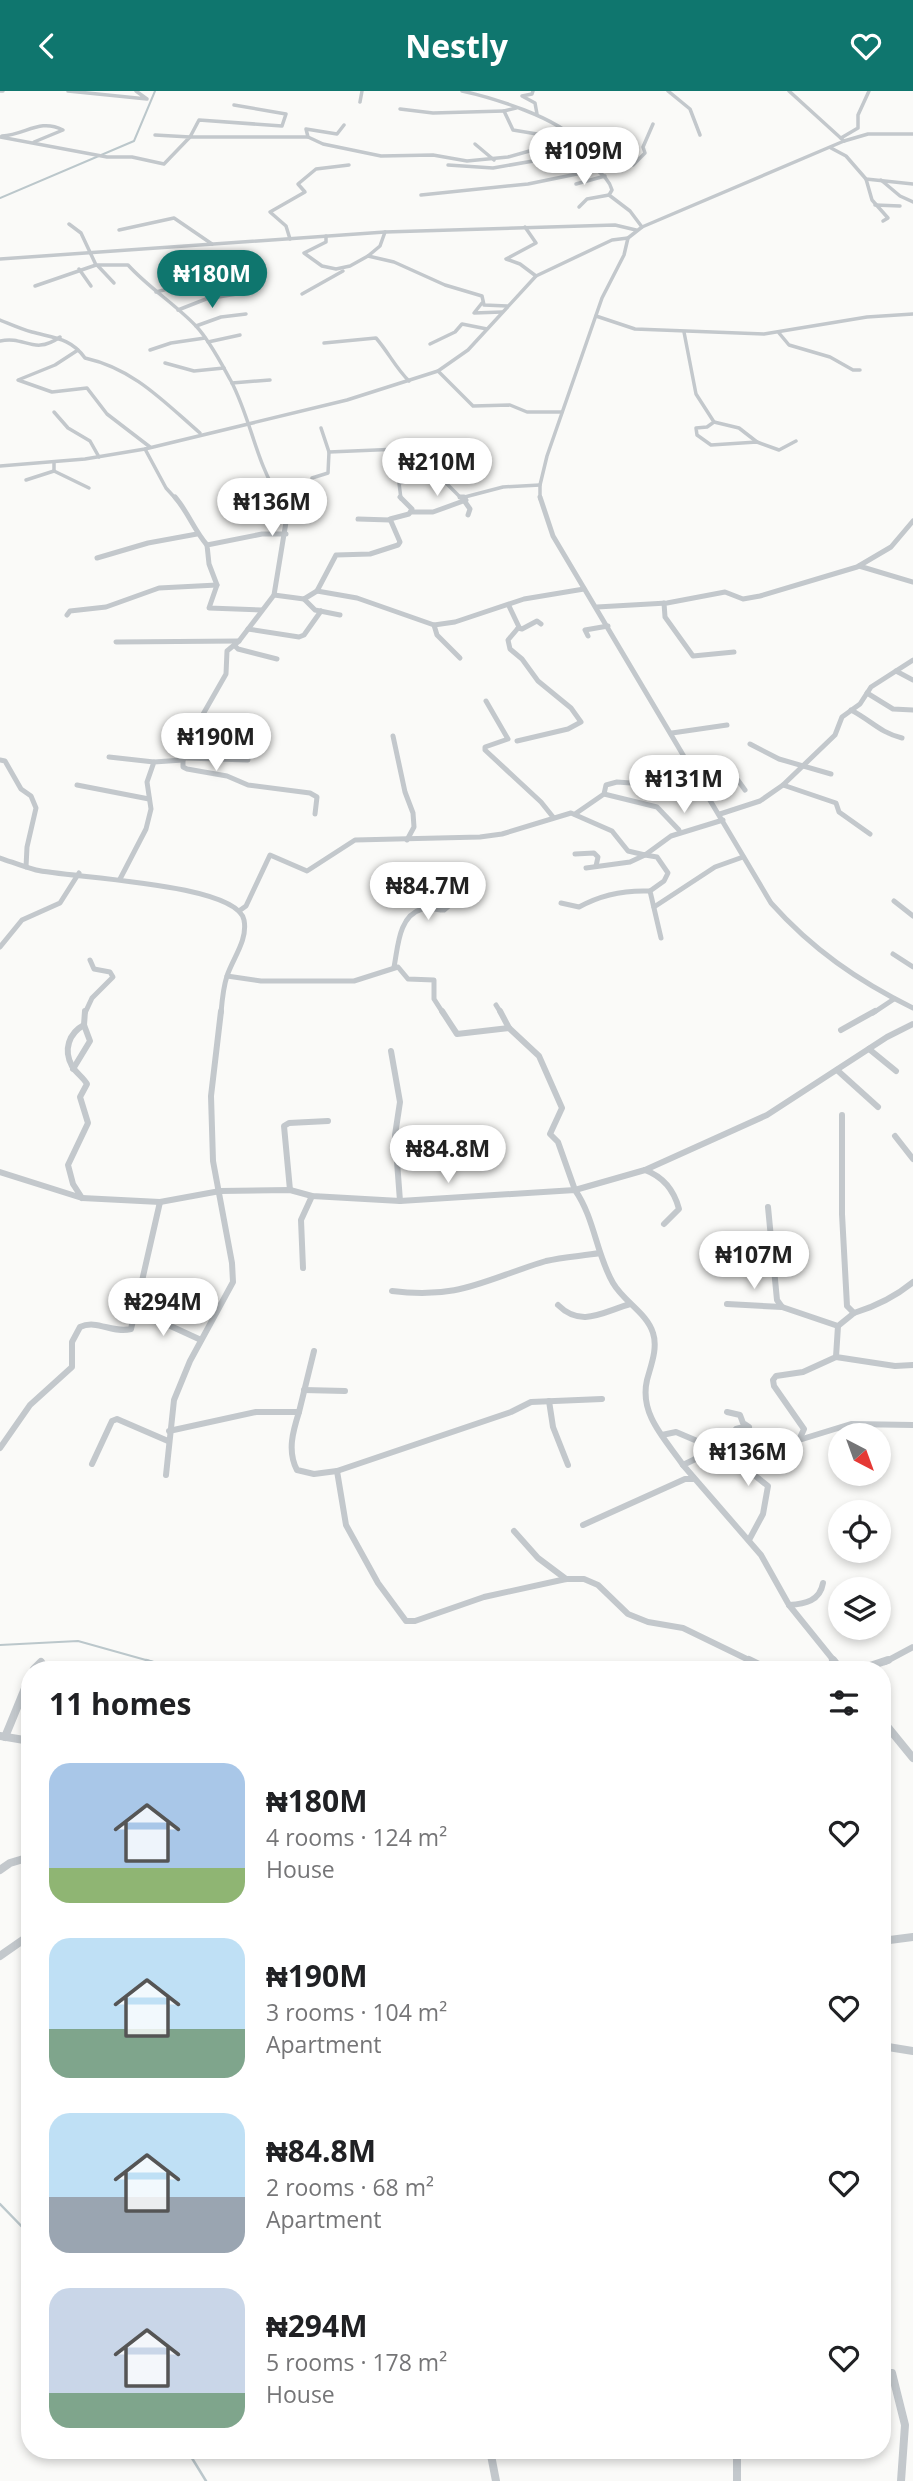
<!DOCTYPE html>
<meta charset="utf-8">
<style>
body{margin:0;font-family:"Open Sans",sans-serif;background:#f6f6f6;color:#202124;height:100vh;display:flex;flex-direction:column;font-size:26px;white-space:nowrap}
*{box-sizing:border-box;margin:0}
p{font-size:23px;color:#757577}
.icon{flex:none;width:38px;height:38px;fill:none;stroke:currentColor;stroke-width:2;stroke-linecap:round;stroke-linejoin:round}
.map{position:relative;flex:1;overflow:hidden}
.sheet{position:absolute;left:21px;top:1570px;width:870px;height:798px;display:flex;flex-direction:column;background:#fff;border-radius:28px;box-shadow:0 4px 10px #0003}
.sheet>*{flex:none}
.needle{width:46px;rotate:139deg}
.controls{position:absolute;left:828px;top:1332px;display:grid;gap:14px}
.controls a{display:grid;place-items:center;width:63px;height:63px;border-radius:50%;background:#fff;box-shadow:0 4px 10px #0003;font-size:35px}
.price{position:absolute;translate:-50% -60px;padding:0 16px;border-radius:24px;background:#fff;color:#222;font-size:23px;line-height:46px;filter:drop-shadow(0 2px 4px #0008)}
.price::after{content:'';position:absolute;left:50%;top:42px;width:21px;height:16px;margin-left:-10px;background:inherit;clip-path:polygon(0 0,100% 0,50% 100%)}
.price.current{background:#0f766e;color:#fff}
ul{padding:0;list-style:none}
li{display:flex;align-items:center;gap:21px;height:175px;padding:0 28px}
li span{display:grid;place-items:center;flex:none;width:196px;height:140px;border-radius:21px;color:#555}
li>.icon{margin-inline-start:auto}
span .icon{width:84px;height:84px;fill:#fffc;stroke-width:1}
li b{font-size:30px}
h2{display:flex;justify-content:space-between;align-items:center;height:84px;padding:0 28px;font-size:30px}
header{display:flex;justify-content:space-between;align-items:center;height:91px;padding:0 28px;background:#0f766e;color:#fff;font-size:32px;font-weight:700}
.map>svg:first-child{display:block}
.lines{fill:none;stroke-linecap:round;stroke-linejoin:round}
.stream-far1{stroke:#bbc7cb;stroke-width:2}
.stream{stroke:#bbc7cb;stroke-width:2.5}
.street-far3{stroke:#c3c8cc;stroke-width:3.5}
.street-far2{stroke:#c3c8cc;stroke-width:5}
.street-far1{stroke:#c3c8cc;stroke-width:6}
.street{stroke:#c3c8cc;stroke-width:8}
</style>
<header><svg class="icon" aria-label="back" viewBox="0 0 24 24"><path d="M15 5l-7 7 7 7"/></svg>Nestly<svg class="icon" aria-label="heart" viewBox="0 0 24 24"><path d="M12 20l-8-8c-3-5 5-10 8-4 3-6 11-1 8 4z"/></svg></header>
<div class="map">
<svg width="913" height="2390" viewBox="0 0 913 2390">
<rect width="100%" height="100%" fill="#fafaf8"/>
<g class="lines">
<g class="stream-far1">
<path d="M0,107L134,50L155,0"/>
<path d="M0,1554L78,1550L153,1571"/>
</g>
<g class="stream">
<path d="M146,1569L177,1578"/>
<path d="M0,2113L30,2144"/>
<path d="M187,2359L206,2390"/>
</g>
<g class="street-far3">
<path d="M0,0H3"/>
<path d="M68,0L147,8L136,0"/>
<path d="M462,0C490,6 560,27 577,51C580,55 581,61 584,66C593,78 608,84 612,99L609,104L630,120L642,136"/>
<path d="M533,0L532,3L522,5L535,12L537,23"/>
<path d="M668,0L690,18L700,44"/>
<path d="M789,0L844,50"/>
<path d="M360,11L362,0"/>
<path d="M234,14L286,23L282,35L199,29L190,46H308"/>
<path d="M516,17L504,20L513,39L537,43L563,42"/>
<path d="M400,18L433,22L504,20"/>
<path d="M344,34L337,43L306,38L308,46L323,53L381,65L433,64L467,70L508,66L533,59L579,55"/>
<path d="M2,45C26,44 39,27 63,39L34,51"/>
<path d="M0,46L107,66H132L164,73L190,46L155,44"/>
<path d="M572,47L607,40"/>
<path d="M841,47L858,37V24L869,0"/>
<path d="M475,53L494,69"/>
<path d="M831,57L846,65L866,88L913,93"/>
<path d="M448,74L493,77L562,65L584,66"/>
<path d="M866,88L872,109L888,127L883,130"/>
<path d="M881,89L900,105L913,111"/>
<path d="M576,93L605,85"/>
<path d="M421,104L528,93L606,77L633,74L645,62L643,56L653,33"/>
<path d="M875,114L900,115"/>
<path d="M579,116L587,108L609,104"/>
<path d="M69,133L81,142L96,174H128C149,197 175,213 196,235C210,250 221,272 231,290C251,328 256,372 280,408"/>
<path d="M525,136L536,152L506,168L520,173L536,185"/>
<path d="M119,139L174,127L212,153"/>
<path d="M326,145V151L304,162L322,175L336,178L350,175L368,165L394,171L445,194L482,205L484,214L507,215"/>
<path d="M290,148L286,135L270,121L305,101L298,93L316,78L349,74"/>
<path d="M368,165L380,155L385,141"/>
<path d="M0,168L385,141L615,134L636,139"/>
<path d="M98,175L114,192"/>
<path d="M79,178L91,195"/>
<path d="M35,195L96,174"/>
<path d="M156,201L234,181"/>
<path d="M302,203L343,180"/>
<path d="M482,212L474,222L502,221"/>
<path d="M178,219L206,208L243,202"/>
<path d="M596,225L635,238L764,243L867,226L913,223"/>
<path d="M0,229C10,233 21,238 32,241C54,247 71,247 85,267C134,278 163,310 200,342"/>
<path d="M196,235L221,226L246,223"/>
<path d="M684,241L696,303L714,331L707,336L696,337L697,344L711,354L757,351L779,359L796,350"/>
<path d="M779,242L789,254L830,266L853,279H860"/>
<path d="M0,250C25,244 33,265 60,246"/>
<path d="M208,251L240,244"/>
<path d="M324,252L376,247C389,262 395,276 409,290"/>
<path d="M430,253L455,241L462,233L487,238"/>
<path d="M78,259L55,274L18,289L52,301L87,297L107,323L150,356"/>
<path d="M150,259L171,252L205,247"/>
<path d="M165,272L194,280L224,277"/>
<path d="M438,280L473,315L510,314L527,321H562"/>
<path d="M232,292L270,289"/>
<path d="M54,321L68,337L90,350L99,366"/>
<path d="M714,331L739,337L757,351"/>
<path d="M321,337L329,361L423,357L437,381L429,386L399,392L401,408"/>
<path d="M145,358L166,397L176,408"/>
<path d="M54,371V380L89,397"/>
<path d="M0,375L85,368L145,358L347,309L438,280L468,259L536,185L612,149L628,147"/>
<path d="M436,382L461,407L503,396L540,394"/>
<path d="M312,387L328,382L329,361"/>
<path d="M26,389L54,380"/>
<path d="M540,408V394L547,365L602,207L624,164L628,147L642,136L844,50L868,43H913"/>
</g>
<g class="street-far2">
<path d="M175,406C188,421 194,439 207,454"/>
<path d="M460,406H464"/>
<path d="M540,406L553,445L771,812C812,858 858,890 913,917"/>
<path d="M463,408L470,418L468,424"/>
<path d="M411,421H433L466,409"/>
<path d="M358,428L390,429"/>
<path d="M97,467L148,452L197,443"/>
<path d="M859,475L913,491"/>
<path d="M317,500L336,464L370,463L398,454L400,451L390,428L409,423L412,418L400,406"/>
<path d="M274,504L304,508L317,500L357,507L434,534L455,531L524,508L584,498"/>
<path d="M304,508L315,519L340,524"/>
<path d="M664,512L665,526L693,565L734,561"/>
<path d="M509,515L519,536L508,549L510,558L522,568L538,590L571,617L581,631L568,638L517,650"/>
<path d="M597,516L667,512L725,501L743,508L760,505L857,476L891,456L913,430"/>
<path d="M262,519L209,517L217,494L209,473L207,454L262,443H286"/>
<path d="M67,524L70,520L106,516L159,497L217,494"/>
<path d="M434,534L437,544L460,567"/>
<path d="M518,537L522,538L537,530L541,533"/>
<path d="M248,538L299,546L304,544L321,520"/>
<path d="M588,545L585,539L608,535"/>
<path d="M116,551L239,550"/>
<path d="M234,554L238,558L277,568"/>
<path d="M896,580L913,589"/>
<path d="M867,602L893,618L913,619"/>
<path d="M486,610L508,648L485,656V659L541,711L553,726"/>
<path d="M851,619C872,630 879,641 902,647"/>
<path d="M672,642L727,634"/>
<path d="M393,645L405,701L413,722L414,736L407,749"/>
<path d="M750,653L779,668L831,683"/>
<path d="M109,666L154,671"/>
<path d="M185,667L248,669"/>
<path d="M0,669L5,670L21,698L31,705L36,717L27,756L26,776"/>
<path d="M183,669V676L187,678L227,685L248,694L310,702L317,706L315,723"/>
<path d="M690,673L724,670L745,699"/>
<path d="M77,694L149,708"/>
<path d="M783,694L836,712L839,721L870,743"/>
<path d="M604,703L657,716L679,739"/>
<path d="M575,723L604,703L606,694L617,691L631,692L648,679"/>
<path d="M720,723L760,710L783,694L835,644L842,626L860,613L871,596L913,569"/>
<path d="M575,763L594,762L598,766L596,775"/>
<path d="M0,767C12,771 24,776 36,779C71,787 237,792 244,829C248,849 233,867 227,885C223,897 222,910 221,922"/>
<path d="M586,777L630,771L645,764L657,766L668,782L664,790L650,800L661,847"/>
<path d="M120,788L146,738L151,718L147,691L154,671L183,669L198,632L226,583L227,560L239,550L274,504L287,425L279,406"/>
<path d="M894,810L913,825"/>
<path d="M561,812L579,816C602,803 624,799 650,800"/>
<path d="M654,816L715,776L743,766"/>
<path d="M239,820L246,815L270,764L307,780L355,749L480,746L502,743L571,722L612,740L628,760L645,764L671,745L723,729"/>
<path d="M0,856L22,829L60,812L79,782"/>
<path d="M893,863L913,876"/>
<path d="M394,876C398,857 398,825 422,818C429,816 437,819 444,819L451,813L457,799"/>
<path d="M227,885L261,890H354L398,876L408,888L434,889V908L443,922"/>
<path d="M496,914L501,922"/>
<path d="M85,922L92,907L113,886L110,881L94,878L90,869"/>
<path d="M873,922L894,908"/>
</g>
<g class="street-far1">
<path d="M442,920L457,943L509,937L539,965L562,1017L550,1043L558,1051L575,1099L645,1079L767,1024L887,946L913,933"/>
<path d="M500,920L509,937"/>
<path d="M841,939L875,920"/>
<path d="M869,958L896,980"/>
<path d="M391,960L400,1011L395,1044L400,1110"/>
<path d="M73,978L90,950L84,934L85,920"/>
<path d="M837,979L878,1016"/>
<path d="M842,1024V1123L847,1215L854,1222C876,1215 895,1206 913,1191"/>
<path d="M895,1045L913,1068"/>
<path d="M645,1079C664,1086 674,1099 679,1118L664,1133"/>
<path d="M0,1081L82,1107L160,1111L220,1100L290,1099L312,1105L400,1110L575,1099C595,1128 596,1163 613,1192C624,1211 647,1222 653,1242C658,1257 651,1274 647,1289C639,1323 665,1348 683,1374"/>
<path d="M290,1099L284,1035L289,1032L328,1030"/>
<path d="M82,1107L73,1093L68,1074L88,1032L80,1006L87,993C83,986 76,982 72,975C63,959 69,942 84,934"/>
<path d="M768,1116L777,1209L782,1216L838,1235L854,1222"/>
<path d="M303,1177L301,1129L312,1105"/>
<path d="M392,1200C459,1209 486,1188 546,1170C563,1166 582,1165 600,1162"/>
<path d="M727,1213L782,1216"/>
<path d="M558,1214C581,1237 603,1221 630,1213"/>
<path d="M132,1225L164,1232L201,1249"/>
<path d="M836,1266L838,1235"/>
<path d="M304,1299L345,1300"/>
<path d="M549,1310L553,1336L568,1374"/>
<path d="M299,1321L314,1260"/>
<path d="M727,1321L740,1324L743,1332L749,1336"/>
<path d="M169,1340L256,1321H299C293,1340 287,1360 297,1379L314,1383L337,1380L511,1321L531,1311L602,1308"/>
<path d="M662,1344L676,1341L716,1358"/>
<path d="M729,1346L741,1349L734,1368L768,1395L763,1423L749,1449"/>
<path d="M799,1349L804,1338L774,1295L773,1289L776,1285L803,1281L836,1266L895,1275L913,1274"/>
<path d="M0,1357L30,1314L72,1276V1251L80,1236C97,1228 113,1243 131,1238L160,1111"/>
<path d="M92,1373L112,1330L117,1328L168,1350"/>
<path d="M337,1380L346,1434L378,1492L406,1530H415L484,1506L566,1488H584L598,1494L628,1523L648,1531L683,1537L753,1571"/>
<path d="M166,1384L174,1309L190,1270L233,1191L232,1172L213,1070L211,1005L221,920"/>
<path d="M583,1434L685,1388H693"/>
<path d="M514,1440L538,1467L566,1488"/>
<path d="M789,1514C805,1513 820,1510 823,1492"/>
<path d="M835,1571L789,1514L761,1464L683,1374L716,1358L736,1338L744,1336L755,1342L770,1366L799,1349L851,1333L913,1334"/>
<path d="M885,1571L913,1556"/>
</g>
<g class="street">
<path d="M749,1569L767,1578"/>
<path d="M833,1569L840,1578"/>
<path d="M34,1578L41,1571"/>
<path d="M861,1578L888,1569"/>
<path d="M882,1629L913,1667"/>
<path d="M0,1645L30,1650"/>
<path d="M5,1646L30,1585"/>
<path d="M0,1779L10,1772L30,1766"/>
<path d="M882,1850L913,1846"/>
<path d="M0,1865L30,1844"/>
<path d="M882,1955L913,1960"/>
<path d="M892,2282L905,2334L901,2390"/>
<path d="M490,2359L496,2390"/>
<path d="M737,2359V2390"/>
</g>
</g>
</svg>
<div class="controls">
<a><svg class="needle" viewBox="-14 -14 28 28"><path d="M0-13l5 13h-10z" fill="#e53935"/><path d="M0 13l5-13h-10z" fill="#757577"/></svg></a>
<a><svg class="icon" aria-label="locate" viewBox="0 0 24 24"><circle cx="12" cy="12" r="6"/><path d="M12 2v4M12 18v4M2 12h4M18 12h4"/></svg></a>
<a><svg class="icon" aria-label="layers" viewBox="0 0 24 24"><path d="M12 4l9 5-9 5-9-5zM3 14l9 5 9-5"/></svg></a>
</div>
<b class="price" style="left:584px;top:96px">₦109M</b>
<b class="price current" style="left:212px;top:219px">₦180M</b>
<b class="price" style="left:437px;top:407px">₦210M</b>
<b class="price" style="left:272px;top:447px">₦136M</b>
<b class="price" style="left:216px;top:682px">₦190M</b>
<b class="price" style="left:684px;top:724px">₦131M</b>
<b class="price" style="left:428px;top:831px">₦84.7M</b>
<b class="price" style="left:448px;top:1094px">₦84.8M</b>
<b class="price" style="left:754px;top:1200px">₦107M</b>
<b class="price" style="left:163px;top:1247px">₦294M</b>
<b class="price" style="left:748px;top:1397px">₦136M</b>
<section class="sheet">
<h2>11 homes<svg class="icon" aria-label="filters" viewBox="0 0 24 24"><path d="M4 7h16M4 17h16"/><circle cx="9" cy="7" r="2"/><circle cx="15" cy="17" r="2"/></svg></h2>
<ul>
<li><span style="background:linear-gradient(#a9c7e8 75%,#8fb573 0)"><svg class="icon" aria-label="home" viewBox="0 0 24 24"><path d="M3 11l9-7 9 7M6 9v11h12V9"/></svg></span><div><b>₦180M</b><p>4 rooms · 124 m²</p><p>House</p></div><svg class="icon" aria-label="heart" viewBox="0 0 24 24"><path d="M12 20l-8-8c-3-5 5-10 8-4 3-6 11-1 8 4z"/></svg></li>
<li><span style="background:linear-gradient(#bfe0f5 65%,#7fa58c 0)"><svg class="icon" aria-label="home" viewBox="0 0 24 24"><path d="M3 11l9-7 9 7M6 9v11h12V9"/></svg></span><div><b>₦190M</b><p>3 rooms · 104 m²</p><p>Apartment</p></div><svg class="icon" aria-label="heart" viewBox="0 0 24 24"><path d="M12 20l-8-8c-3-5 5-10 8-4 3-6 11-1 8 4z"/></svg></li>
<li><span style="background:linear-gradient(#bfe0f5 60%,#9aa5b1 0)"><svg class="icon" aria-label="home" viewBox="0 0 24 24"><path d="M3 11l9-7 9 7M6 9v11h12V9"/></svg></span><div><b>₦84.8M</b><p>2 rooms · 68 m²</p><p>Apartment</p></div><svg class="icon" aria-label="heart" viewBox="0 0 24 24"><path d="M12 20l-8-8c-3-5 5-10 8-4 3-6 11-1 8 4z"/></svg></li>
<li><span style="background:linear-gradient(#c9d6e8 75%,#7fa58c 0)"><svg class="icon" aria-label="home" viewBox="0 0 24 24"><path d="M3 11l9-7 9 7M6 9v11h12V9"/></svg></span><div><b>₦294M</b><p>5 rooms · 178 m²</p><p>House</p></div><svg class="icon" aria-label="heart" viewBox="0 0 24 24"><path d="M12 20l-8-8c-3-5 5-10 8-4 3-6 11-1 8 4z"/></svg></li>
</ul>
</section>
</div>
